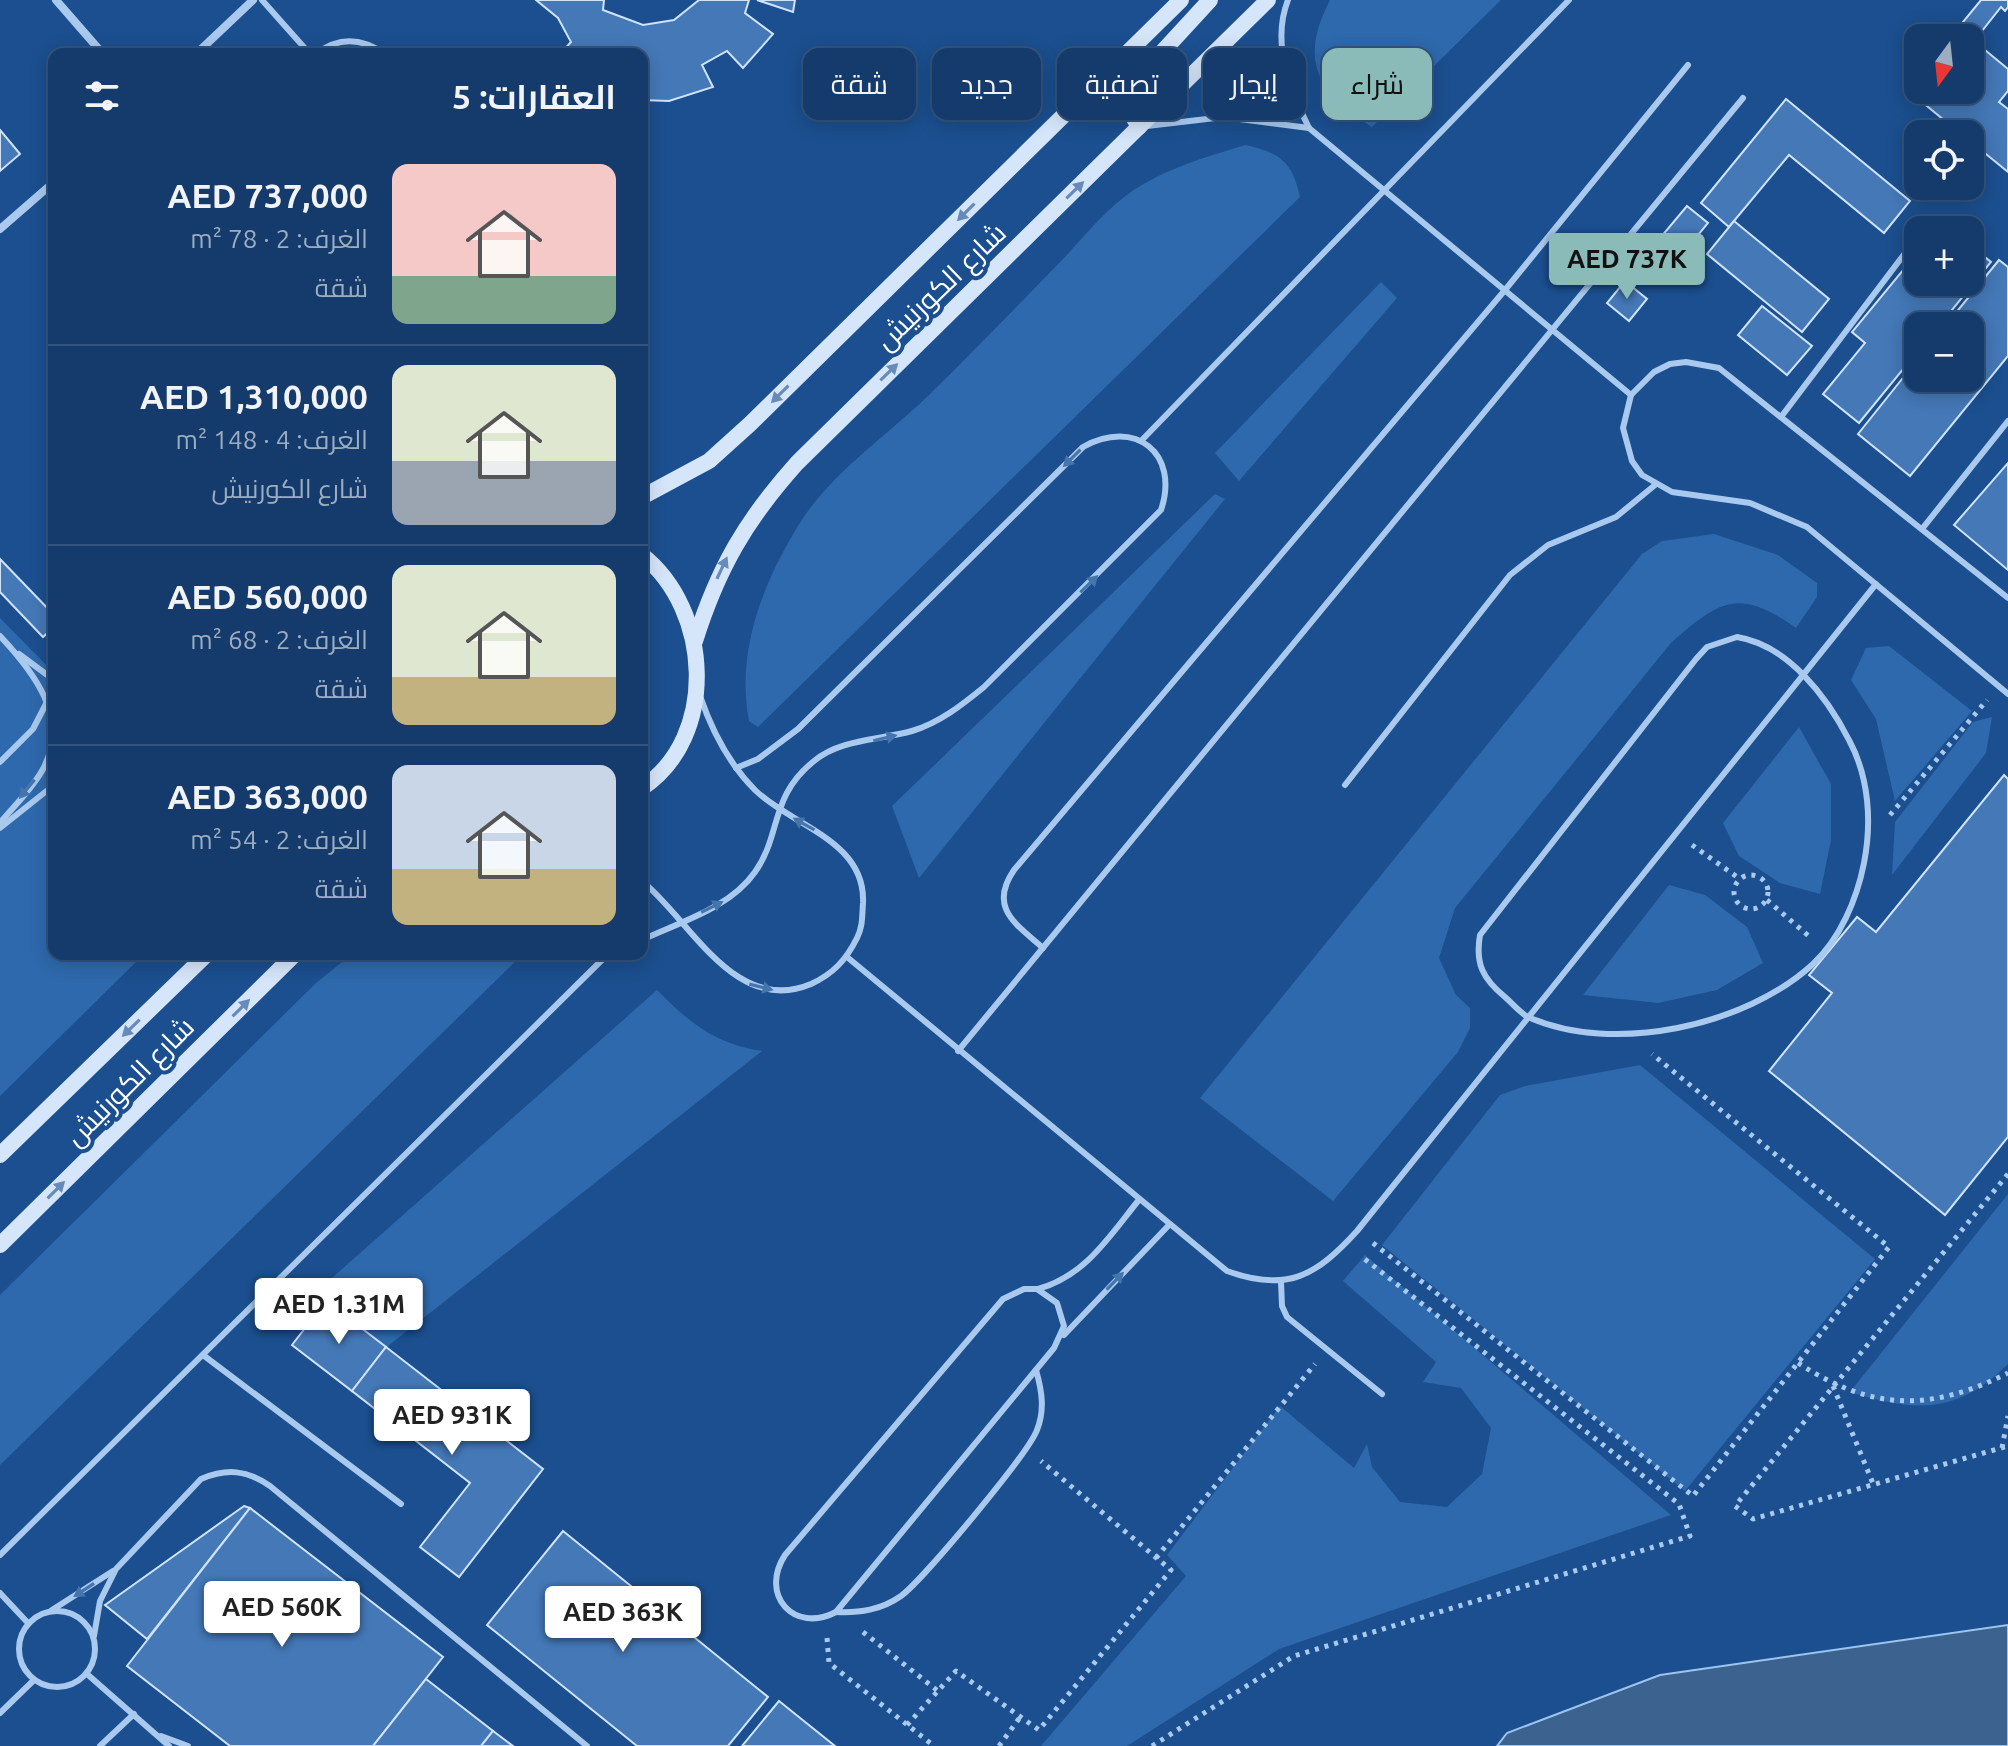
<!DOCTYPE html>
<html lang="ar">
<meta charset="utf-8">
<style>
body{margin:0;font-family:Ubuntu,Cairo,sans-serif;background:#214673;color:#f1f3f6;direction:rtl;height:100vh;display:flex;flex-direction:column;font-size:30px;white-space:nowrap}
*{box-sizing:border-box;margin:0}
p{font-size:26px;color:#9dadc1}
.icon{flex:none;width:44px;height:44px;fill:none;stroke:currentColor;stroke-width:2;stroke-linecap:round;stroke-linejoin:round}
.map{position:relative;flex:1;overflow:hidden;direction:ltr}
.sheet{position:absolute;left:48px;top:48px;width:600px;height:912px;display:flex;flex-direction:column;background:#143b6b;border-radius:16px;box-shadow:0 4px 20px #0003,0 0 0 2px #33557e;direction:rtl}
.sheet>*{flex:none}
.guide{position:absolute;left:672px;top:48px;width:760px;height:72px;direction:rtl;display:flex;gap:16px}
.needle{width:52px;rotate:195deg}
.controls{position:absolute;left:1904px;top:24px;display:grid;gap:16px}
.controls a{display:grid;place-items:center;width:80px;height:80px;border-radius:16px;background:#143b6b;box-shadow:0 4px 20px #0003,0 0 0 2px #33557e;font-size:40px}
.price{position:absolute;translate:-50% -68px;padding:0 18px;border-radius:8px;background:#fff;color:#222;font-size:26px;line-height:52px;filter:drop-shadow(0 2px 4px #0008)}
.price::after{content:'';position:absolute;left:50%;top:48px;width:24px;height:18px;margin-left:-12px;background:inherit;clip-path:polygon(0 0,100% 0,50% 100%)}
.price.selected{background:#8bbbb9;color:#111}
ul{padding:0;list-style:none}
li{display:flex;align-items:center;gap:24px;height:200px;padding:0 32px}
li+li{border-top:2px solid #33557e}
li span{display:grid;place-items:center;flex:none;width:224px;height:160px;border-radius:16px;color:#555}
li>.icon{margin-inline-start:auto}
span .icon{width:96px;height:96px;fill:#fffc;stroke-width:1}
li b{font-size:34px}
h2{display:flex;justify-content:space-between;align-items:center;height:96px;padding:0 32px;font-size:34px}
.pill{padding:0 28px;border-radius:16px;background:#143b6b;box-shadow:0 4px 20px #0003,0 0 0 2px #33557e;font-size:28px;line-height:72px}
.pill.selected{background:#8bbbb9;color:#111}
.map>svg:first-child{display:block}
.green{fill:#2e69ad}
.water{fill:#3c6290;stroke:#9cc4f0;stroke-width:2}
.building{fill:#4478b7;stroke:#cfe3fa;stroke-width:2}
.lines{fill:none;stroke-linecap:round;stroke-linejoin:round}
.path{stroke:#a9c9ee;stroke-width:5;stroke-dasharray:4 6;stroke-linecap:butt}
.lane{stroke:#a9c9ee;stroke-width:6}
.street{stroke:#a9c9ee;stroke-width:8}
.secondary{stroke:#d6e6fa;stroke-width:16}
.oneway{fill:#668bba}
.oneway2{fill:#4674ac}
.labels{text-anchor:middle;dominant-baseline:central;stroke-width:8;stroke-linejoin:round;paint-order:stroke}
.street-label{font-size:28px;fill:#fff;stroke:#1b4f8f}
</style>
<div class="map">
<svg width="2008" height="1746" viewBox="0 0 2008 1746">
<rect width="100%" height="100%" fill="#1b4f8f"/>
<g class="green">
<path d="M1330,0H1501L1372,127C1318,92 1298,62 1330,0Z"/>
<path d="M1245,145C1279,152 1293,162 1300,197L758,727L749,721C736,654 761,588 795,531C827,475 885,438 931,393C976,349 1019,304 1063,259C1082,239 1101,215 1123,198C1157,171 1203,158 1245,145Z"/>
<path d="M1381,282L1397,298L1239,481L1215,453Z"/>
<path d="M1215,494L1225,499L919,878L892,806Z"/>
<path d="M1714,534L1778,555L1817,583V597L1796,628C1739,588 1721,599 1671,643L1455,908L1439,958L1456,995L1470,1008V1028L1458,1052L1333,1201L1200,1098L1642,554L1662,541Z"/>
<path d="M0,618L54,673V954H144L0,1096Z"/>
<path d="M1889,646L1972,711L1895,801L1876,719L1851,680L1866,648Z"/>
<path d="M1992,717L1986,753L1892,875L1895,822L1973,722Z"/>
<path d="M1799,727L1831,784V840L1820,894L1780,883L1739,856L1723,823Z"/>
<path d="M1669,885L1705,895L1747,927L1763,963L1717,990L1658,1003L1583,995Z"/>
<path d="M352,954H523L0,1465V1295L316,983Z"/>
<path d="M657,990C688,1022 717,1045 762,1051L383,1350L324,1285Z"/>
<path d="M1640,1065L1875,1259L1685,1491L1382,1245L1500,1095L1525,1086Z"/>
<path d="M2008,1194V1364C1957,1415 1914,1412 1850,1392Z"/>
<path d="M1365,1255L1671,1515L1279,1649L1127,1746H1041L1186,1576L1167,1555L1280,1406L1354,1468L1367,1444L1372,1467L1400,1502L1447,1507L1482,1474L1491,1428L1461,1388L1423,1382L1436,1362L1343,1281Z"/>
</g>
<path class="water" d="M2008,1625V1746H1497L1507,1733L1660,1675Z"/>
<g class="building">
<path d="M536,0H604L603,10L643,25L674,20L699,0H749L745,13L773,34L743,68L727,51L702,65L713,87L669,101L642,100V54H560L571,42L558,18Z"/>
<path d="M757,0H795L793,12Z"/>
<path d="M1981,0H2008V7L2005,11L2001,7L1974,41L1958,28Z"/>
<path d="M1956,26L2008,69V91L1999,102L2008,109V172L1970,141V134H1961L1905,88L1918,72V90H1970V38H1946Z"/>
<path d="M1786,99L1910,201L1884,233L1789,155L1729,227L1701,203Z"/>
<path d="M0,130L20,154L0,171Z"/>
<path d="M1687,206L1708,223L1666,274L1645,256Z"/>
<path d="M1734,221L1829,299L1802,332L1707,254Z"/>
<path d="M1970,245L1991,262L1939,326H1918V351L1859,423L1823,394L1865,343L1852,332L1918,252V282H1970Z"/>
<path d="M1999,260L2008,267V356L1910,476L1858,434L1918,359V378H1970V326H1945Z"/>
<path d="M1625,281L1647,299L1629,321L1607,303Z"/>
<path d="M1762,306L1812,346L1787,375L1738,335Z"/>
<path d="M2008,463V570L1954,525Z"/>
<path d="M0,559L54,615V627L43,637L0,592Z"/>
<path d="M2004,775L2008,779V1137L1945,1215L1769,1071L1832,993L1809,975L1857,917L1876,932Z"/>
<path d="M326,1301L386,1347L352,1391L292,1345Z"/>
<path d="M386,1347L543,1469L459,1577L420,1547L470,1483L352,1391Z"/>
<path d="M244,1506L250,1508L147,1639L105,1605Z"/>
<path d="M250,1508L443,1657L373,1746H230L127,1666Z"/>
<path d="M563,1531L768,1697L728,1746H637L487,1625Z"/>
<path d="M426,1679L493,1731L481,1746H373Z"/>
<path d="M779,1701L835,1746H742Z"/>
<path d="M493,1731L513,1746H481Z"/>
</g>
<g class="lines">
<g class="path">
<path d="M1890,815L1987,700"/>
<path d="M1692,845L1740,879"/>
<circle cx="1751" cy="892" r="17"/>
<path d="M1767,900L1811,938"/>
<path d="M2008,1174L1735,1506L1753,1519L2008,1446"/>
<path d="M1373,1243L1693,1496L1889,1247L1652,1054"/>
<path d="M1798,1363C1872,1411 1930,1412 2008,1373"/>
<path d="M1833,1386L1874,1486"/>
<path d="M2002,1448L2008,1416"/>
<path d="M1156,1558L1315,1364"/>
<path d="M863,1632L938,1691"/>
<path d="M827,1638L829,1663L934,1746"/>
<path d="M907,1725L956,1671L1039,1730L1171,1570L1041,1461"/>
<path d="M999,1746L1021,1716"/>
<path d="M1152,1746L1294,1656L1690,1536L1679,1504L1362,1257"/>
</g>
<g class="lane">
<path d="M262,0L310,54"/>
<path d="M1288,0C1271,43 1290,89 1309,128L1631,395"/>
<path d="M316,54C339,36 362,38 385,54"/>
<path d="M1147,126L1224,117L1309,128"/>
<path d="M1781,417L1918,236"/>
<path d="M1141,441L1569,0"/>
<path d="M1922,529L2008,421"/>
<path d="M2008,598L1719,368L1686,362L1670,364L1654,372L1631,395L1623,428L1632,461L1642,475L1672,492L1750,503L1807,527L2008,694"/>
<path d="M0,636C34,672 70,718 43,769C33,788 14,806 0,823"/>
<path d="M1737,637C1788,645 1827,697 1849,740C1869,777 1872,822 1864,863C1857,899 1840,939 1813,964C1746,1026 1613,1055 1528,1017C1520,1013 1512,1003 1505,997C1483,979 1475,964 1480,935L1696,659L1707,647Z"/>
<path d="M19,654L54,680"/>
<path d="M0,762L33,729L48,700"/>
<path d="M1345,785L1510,575L1548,545L1616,517L1655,485"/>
<path d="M0,828L54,785"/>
<path d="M642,881C691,921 735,1016 811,984C833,974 846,960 857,938C863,926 862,916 863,903C866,840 790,825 755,790C728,763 712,731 700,696"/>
<path d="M642,940C680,922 730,908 755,872C782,834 769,797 814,761C840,739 880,740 912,731C939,723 962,705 984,687L1161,510C1180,453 1135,418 1083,447L798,729L758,759L736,768"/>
<path d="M1043,948C1016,924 988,908 1014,870L1505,290L1688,65"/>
<path d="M847,957L1227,1271C1287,1293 1316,1276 1357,1231L1876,584"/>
<path d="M958,1051L1743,98"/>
<path d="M1281,1282L1282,1306L1287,1317L1382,1394"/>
<path d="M1024,1289H1037L1057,1303L1064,1326L1054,1348L836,1612C794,1634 759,1595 785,1555L1003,1299Z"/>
<path d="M1038,1289C1085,1276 1109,1237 1138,1201"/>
<path d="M1064,1335L1169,1225"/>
<path d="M203,1355L401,1504"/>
<path d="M0,1555L608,954"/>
<path d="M0,1593L28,1623"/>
<path d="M52,1610L113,1571"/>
<circle cx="57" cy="1649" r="38"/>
<path d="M836,1612C860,1613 881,1610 901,1596C922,1581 1028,1454 1037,1430C1045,1410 1042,1391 1036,1370"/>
<path d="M94,1636L100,1601L116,1569L201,1479C227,1468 247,1470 270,1486L587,1746"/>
<path d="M87,1674L169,1746"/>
<path d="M0,1713L34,1680"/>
<path d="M161,1736L188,1746"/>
<path d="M100,1746L134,1714"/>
</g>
<g class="street">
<path d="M56,0L103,54"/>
<path d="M196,54L253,0"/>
<path d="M0,229L54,182"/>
</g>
<g class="secondary">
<path d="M1139,127L1128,108L1130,87L1210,0"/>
<path d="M642,497L709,461L750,424L1181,0"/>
<path d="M642,555C711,609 719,737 642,788"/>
<path d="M695,641C718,568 746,520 797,463L1268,0"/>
<path d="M0,1155L207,954"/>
<path d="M0,1245L295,954"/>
</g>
</g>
<defs><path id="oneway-solid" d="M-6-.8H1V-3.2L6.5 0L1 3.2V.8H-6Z" transform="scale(2)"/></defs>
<g class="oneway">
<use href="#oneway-solid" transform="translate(1075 190) rotate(-44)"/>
<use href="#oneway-solid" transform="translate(966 212) rotate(135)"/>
<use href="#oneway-solid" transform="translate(889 372) rotate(-44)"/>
<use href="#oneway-solid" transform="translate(780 394) rotate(135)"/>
<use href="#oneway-solid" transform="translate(722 568) rotate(-65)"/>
<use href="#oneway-solid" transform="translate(241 1008) rotate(-45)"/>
<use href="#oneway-solid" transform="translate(131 1028) rotate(136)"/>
<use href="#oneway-solid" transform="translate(56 1190) rotate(-45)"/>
</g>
<g class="oneway2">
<use href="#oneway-solid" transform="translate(1072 458) rotate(135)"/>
<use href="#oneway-solid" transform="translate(1089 584) rotate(-44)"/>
<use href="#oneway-solid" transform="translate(885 738) rotate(-13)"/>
<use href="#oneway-solid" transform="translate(27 789) rotate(129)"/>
<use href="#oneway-solid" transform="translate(804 824) rotate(-151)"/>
<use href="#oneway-solid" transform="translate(712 907) rotate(-26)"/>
<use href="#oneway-solid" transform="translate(761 987) rotate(14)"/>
<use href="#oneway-solid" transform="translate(1115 1281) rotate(-46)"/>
<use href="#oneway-solid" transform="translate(84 1590) rotate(147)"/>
</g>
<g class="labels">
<g class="street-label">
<text transform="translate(940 286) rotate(-44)">شارع الكورنيش</text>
<text transform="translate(129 1081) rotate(-45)">شارع الكورنيش</text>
</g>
</g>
</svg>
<div class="controls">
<a><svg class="needle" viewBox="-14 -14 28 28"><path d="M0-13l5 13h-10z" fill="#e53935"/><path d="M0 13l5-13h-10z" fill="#9dadc1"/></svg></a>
<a><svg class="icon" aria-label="locate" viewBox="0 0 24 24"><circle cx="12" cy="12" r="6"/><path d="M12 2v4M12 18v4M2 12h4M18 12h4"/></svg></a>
<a>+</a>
<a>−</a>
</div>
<b class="price selected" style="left:1627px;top:301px">AED 737K</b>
<b class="price" style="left:339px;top:1346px">AED 1.31M</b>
<b class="price" style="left:452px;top:1457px">AED 931K</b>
<b class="price" style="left:282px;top:1649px">AED 560K</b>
<b class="price" style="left:623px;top:1654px">AED 363K</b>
<div class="guide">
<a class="pill selected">شراء</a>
<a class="pill">إيجار</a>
<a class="pill">تصفية</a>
<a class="pill">جديد</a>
<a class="pill">شقة</a>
</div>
<section class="sheet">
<h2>العقارات: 5<svg class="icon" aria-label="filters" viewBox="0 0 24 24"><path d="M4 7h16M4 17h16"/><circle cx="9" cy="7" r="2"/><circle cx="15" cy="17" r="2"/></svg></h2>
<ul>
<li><span style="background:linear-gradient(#f6c9c9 70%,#7fa58c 0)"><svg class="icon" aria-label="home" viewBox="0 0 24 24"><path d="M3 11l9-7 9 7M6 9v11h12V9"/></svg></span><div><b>AED 737,000</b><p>الغرف: 2 · 78 m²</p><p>شقة</p></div></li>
<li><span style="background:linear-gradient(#dfe7d0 60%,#9aa5b1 0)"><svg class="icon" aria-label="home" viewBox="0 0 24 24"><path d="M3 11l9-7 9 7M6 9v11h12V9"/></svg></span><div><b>AED 1,310,000</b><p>الغرف: 4 · 148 m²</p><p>شارع الكورنيش</p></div></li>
<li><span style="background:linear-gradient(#dfe7d0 70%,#c2b280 0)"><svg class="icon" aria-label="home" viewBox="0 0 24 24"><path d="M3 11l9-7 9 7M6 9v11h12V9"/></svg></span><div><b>AED 560,000</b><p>الغرف: 2 · 68 m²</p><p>شقة</p></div></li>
<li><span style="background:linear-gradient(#c9d6e8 65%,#c2b280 0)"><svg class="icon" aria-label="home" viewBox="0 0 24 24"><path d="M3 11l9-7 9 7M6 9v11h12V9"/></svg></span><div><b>AED 363,000</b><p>الغرف: 2 · 54 m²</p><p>شقة</p></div></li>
</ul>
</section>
</div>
